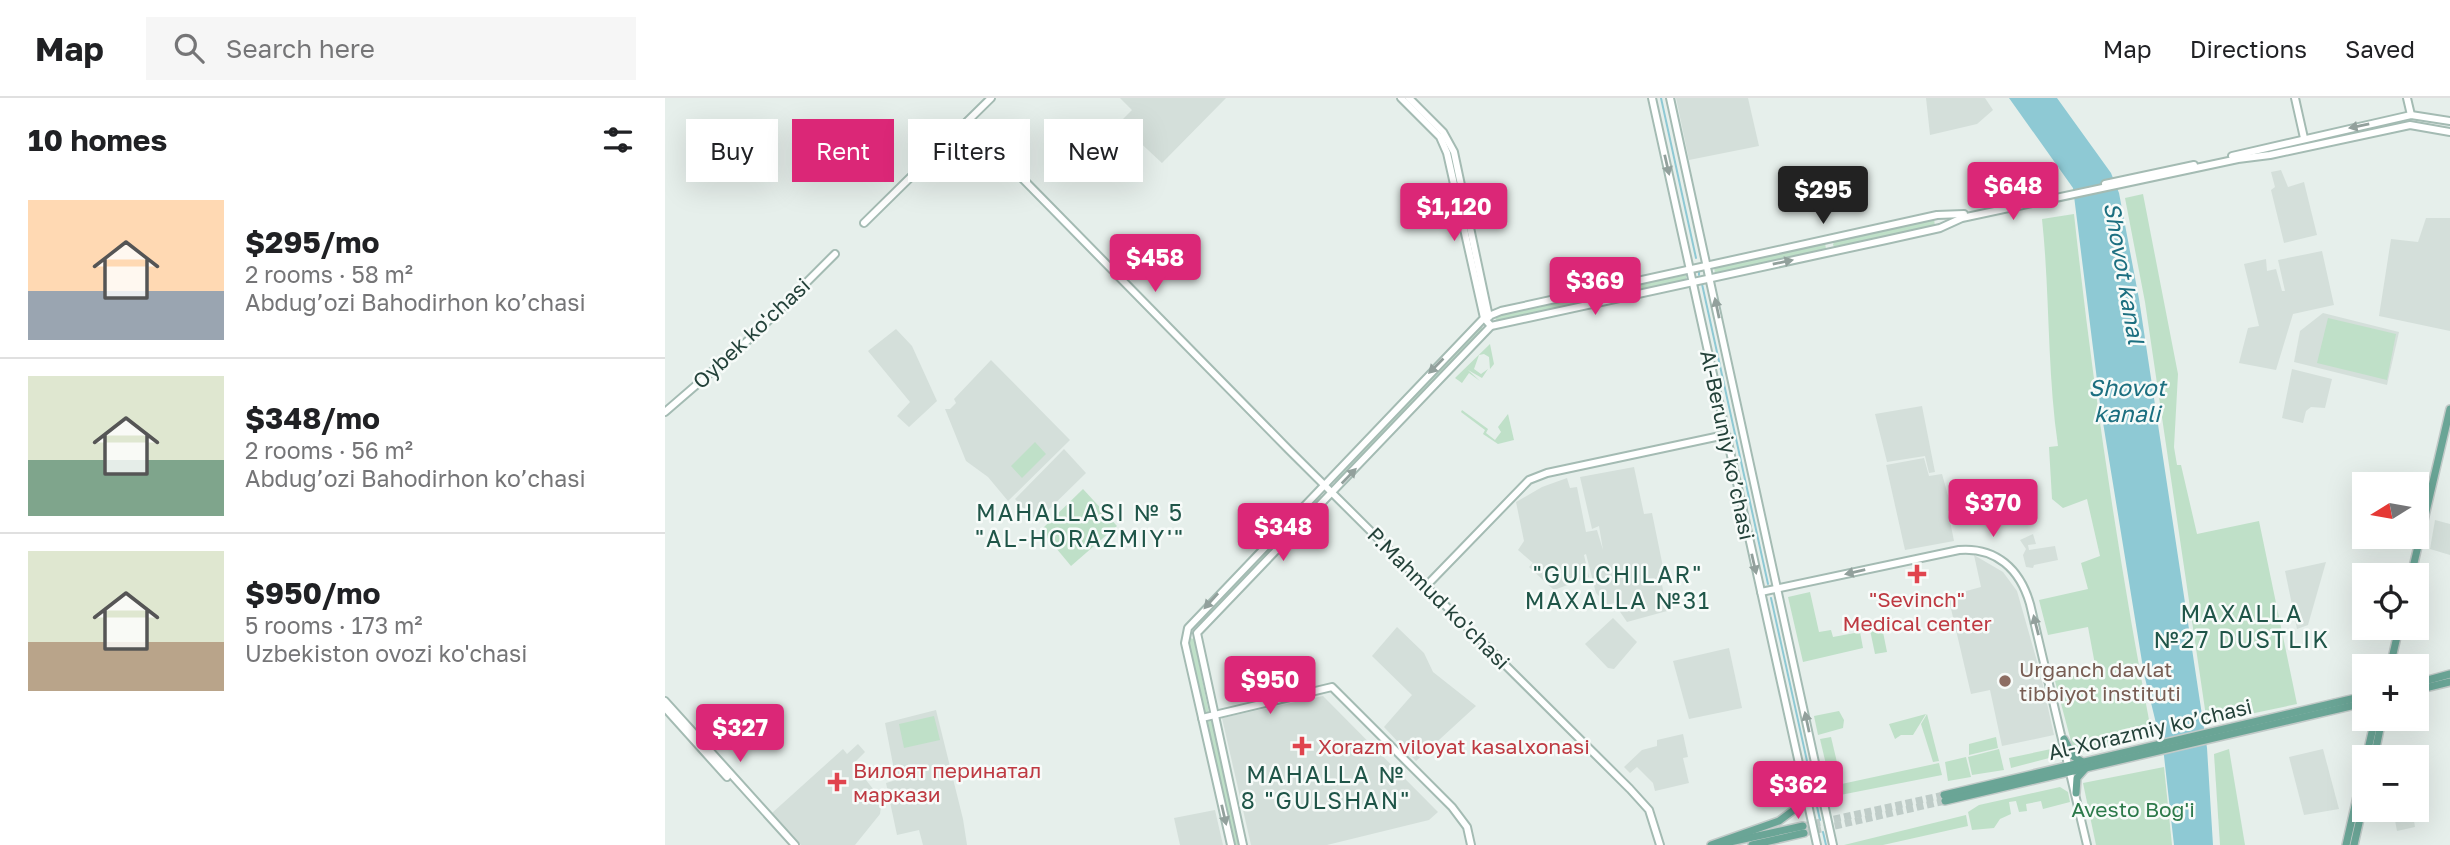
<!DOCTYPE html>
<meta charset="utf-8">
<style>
body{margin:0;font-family:"Golos Text",sans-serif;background:#f6f6f6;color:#202124;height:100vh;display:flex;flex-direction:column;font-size:26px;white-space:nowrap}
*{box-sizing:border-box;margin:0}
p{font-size:23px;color:#757577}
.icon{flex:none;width:38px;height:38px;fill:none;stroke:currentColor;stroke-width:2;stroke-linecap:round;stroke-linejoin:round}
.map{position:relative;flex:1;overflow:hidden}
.side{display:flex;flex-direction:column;background:#fff;width:665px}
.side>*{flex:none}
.hud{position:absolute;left:21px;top:21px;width:665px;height:63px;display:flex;gap:14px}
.needle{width:46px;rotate:259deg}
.buttons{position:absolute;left:1687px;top:374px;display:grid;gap:14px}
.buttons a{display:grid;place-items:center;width:77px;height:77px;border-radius:0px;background:#fff;box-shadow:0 7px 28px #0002;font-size:35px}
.price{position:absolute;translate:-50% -60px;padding:0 16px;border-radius:7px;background:#db2777;color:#fff;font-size:23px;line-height:46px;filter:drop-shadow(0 2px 4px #0008)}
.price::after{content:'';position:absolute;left:50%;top:42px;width:21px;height:16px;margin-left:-10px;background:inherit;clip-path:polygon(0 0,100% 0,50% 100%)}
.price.on{background:#222;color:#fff}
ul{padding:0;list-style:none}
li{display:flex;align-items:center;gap:21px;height:175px;padding:0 28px}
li+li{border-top:2px solid #e0e0e0}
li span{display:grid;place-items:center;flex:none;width:196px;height:140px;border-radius:0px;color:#555}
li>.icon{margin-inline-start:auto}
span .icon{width:84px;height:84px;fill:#fffc;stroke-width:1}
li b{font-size:30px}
h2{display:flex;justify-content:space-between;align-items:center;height:84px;padding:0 28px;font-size:30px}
.pill{padding:0 24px;border-radius:0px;background:#fff;box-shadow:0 7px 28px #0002;font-size:24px;line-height:63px}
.pill.on{background:#db2777;color:#fff}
header{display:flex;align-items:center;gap:42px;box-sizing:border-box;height:98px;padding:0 35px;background:#fff;border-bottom:2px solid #e0e0e0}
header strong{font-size:33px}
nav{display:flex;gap:38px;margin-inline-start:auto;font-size:24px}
.search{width:490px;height:63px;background:#f6f6f6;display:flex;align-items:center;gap:18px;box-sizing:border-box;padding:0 24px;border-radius:0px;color:#757577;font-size:26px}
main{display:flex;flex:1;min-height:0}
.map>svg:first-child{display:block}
.built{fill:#d4dfda}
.green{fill:#bfe0c8}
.water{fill:#8ec9d4}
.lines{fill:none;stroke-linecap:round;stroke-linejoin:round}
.stream{stroke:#8ec9d4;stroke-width:2}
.primary-tunnel{stroke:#bfccc8;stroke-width:7;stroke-dasharray:7 3.5;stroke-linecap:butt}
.secondary-casing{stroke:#a4bbb3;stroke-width:10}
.primary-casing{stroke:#c2cac8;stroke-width:10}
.secondary{stroke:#fff;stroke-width:6}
.primary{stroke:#6aa596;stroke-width:7}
.oneway{fill:#92a09c}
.health-dot{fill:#e0444e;stroke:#f7fbf9;stroke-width:2.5}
.education-dot{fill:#8d6e63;stroke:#f7fbf9;stroke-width:2.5}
.labels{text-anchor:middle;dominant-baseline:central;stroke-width:5;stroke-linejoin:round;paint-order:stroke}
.street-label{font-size:21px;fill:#24423a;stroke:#f7fbf9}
.health-label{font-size:21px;fill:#be3a42;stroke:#f7fbf9;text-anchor:start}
.education-label{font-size:21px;fill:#785e54;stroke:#f7fbf9;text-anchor:start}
.park-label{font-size:21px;fill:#2d7a4b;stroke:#f7fbf9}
.water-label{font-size:23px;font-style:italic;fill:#1c6f80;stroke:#f7fbf9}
.neighbourhood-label{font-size:23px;letter-spacing:2px;fill:#1f5548;stroke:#f7fbf9}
</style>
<header>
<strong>Map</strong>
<div class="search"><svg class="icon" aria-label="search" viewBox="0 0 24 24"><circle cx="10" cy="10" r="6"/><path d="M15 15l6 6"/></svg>Search here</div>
<nav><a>Map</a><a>Directions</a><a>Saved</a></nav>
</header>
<main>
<section class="side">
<h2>10 homes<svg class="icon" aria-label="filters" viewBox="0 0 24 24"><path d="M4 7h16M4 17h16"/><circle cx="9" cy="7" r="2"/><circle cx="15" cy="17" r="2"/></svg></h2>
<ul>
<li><span style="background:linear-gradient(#ffd9b3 65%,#9aa5b1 0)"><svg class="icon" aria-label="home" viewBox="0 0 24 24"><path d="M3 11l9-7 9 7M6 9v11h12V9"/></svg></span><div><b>$295/mo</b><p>2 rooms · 58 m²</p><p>Abdug’ozi Bahodirhon ko’chasi</p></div></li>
<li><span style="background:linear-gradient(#dfe7d0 60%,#7fa58c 0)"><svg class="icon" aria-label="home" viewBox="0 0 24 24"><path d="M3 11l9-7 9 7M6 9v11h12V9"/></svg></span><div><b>$348/mo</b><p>2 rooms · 56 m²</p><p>Abdug’ozi Bahodirhon ko’chasi</p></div></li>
<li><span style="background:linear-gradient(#dfe7d0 65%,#b9a48a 0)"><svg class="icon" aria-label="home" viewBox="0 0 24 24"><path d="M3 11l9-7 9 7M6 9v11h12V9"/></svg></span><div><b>$950/mo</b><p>5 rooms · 173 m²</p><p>Uzbekiston ovozi ko'chasi</p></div></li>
</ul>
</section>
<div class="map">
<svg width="1785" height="747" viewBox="0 0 1785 747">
<rect width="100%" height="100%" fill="#e6efeb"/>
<g class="built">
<path d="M455,0H561L497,65L454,25L467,12Z"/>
<path d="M1011,0H1083L1094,48L1024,62Z"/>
<path d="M1261,0H1320L1328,12L1312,26L1265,37Z"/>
<path d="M1616,72L1623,89L1639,84L1652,137L1619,145L1606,92L1610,89L1606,74Z"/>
<path d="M1761,120H1785V233L1714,218L1726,141L1753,144Z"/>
<path d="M1657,153L1669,207L1628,216L1611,272L1574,265L1583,230L1594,228L1579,166L1601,161L1602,173L1611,171L1617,193H1620L1613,162Z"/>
<path d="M1658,215L1734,234L1722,287L1629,264L1635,233Z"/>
<path d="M231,231L247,248L272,303L244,329L232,318L245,304L203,253Z"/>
<path d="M326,262L405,342L343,403L323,379L301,363L280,311H285L291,305L289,301Z"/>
<path d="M1627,271L1667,281L1660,310L1646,309L1641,313L1638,325L1617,320Z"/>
<path d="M1257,308L1270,374L1264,375L1260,358L1222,364L1210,316Z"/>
<path d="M399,351L421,375L371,424L350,401Z"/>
<path d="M1259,360L1264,378L1277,376L1287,412L1283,413L1289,443L1240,452L1221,367Z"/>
<path d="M969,369L979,416L987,415L998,469L994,471L1002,513L962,524L949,505L943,507L931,495L921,456L919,457L924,479L889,492L864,469L868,465L853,452L859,443L851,404L877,389L902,380L905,390L912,389L921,434L932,432L938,452L934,428L927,431L915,379Z"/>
<path d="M1770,422L1785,426V457L1765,451Z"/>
<path d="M1368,436L1371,446L1363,447L1364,452L1390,448L1393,462L1369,467L1368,470L1361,469L1358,457L1361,451L1355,442Z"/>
<path d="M1309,457L1338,474L1352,493L1375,574L1389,637L1337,648L1325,592L1306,596L1283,498L1316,489Z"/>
<path d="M1661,464L1643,527L1632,531L1620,473Z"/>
<path d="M948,520L972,544L949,571L943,570L920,546Z"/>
<path d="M732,529L759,555L768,574L811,608L751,663L719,629L747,597L707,558Z"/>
<path d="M1064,550L1077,610L1024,621L1008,563Z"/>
<path d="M658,598L773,714L764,722L662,747H586L557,620Z"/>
<path d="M271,612L298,721L302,747H258L254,732L232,737L221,685L231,682L220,625Z"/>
<path d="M1018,636L1023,659L1018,660L1024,685L990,693L988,685L972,669L965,675L959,669L977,652L992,648V642Z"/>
<path d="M193,646L200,654L188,666L217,702L215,716L190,747H136L107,715L178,651L182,656Z"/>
<path d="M1658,651L1674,711L1639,717L1624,659Z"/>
<path d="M550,712L558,747H515L509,720Z"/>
<path d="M1728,712H1747L1750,729L1732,733Z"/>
</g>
<g class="green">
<path d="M1478,96L1513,276L1509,349L1512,367H1516L1532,436L1594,423L1632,606L1542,625L1480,204L1460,100Z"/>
<path d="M1409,116C1428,291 1454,465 1487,638L1417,654L1407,647L1390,583L1431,572L1423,529L1383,537L1374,502L1423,491L1416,465L1435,458L1422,401L1398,410L1387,401L1384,349L1393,348C1382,272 1385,196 1377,121Z"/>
<path d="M1269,121L1270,128L1170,150L1168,147L1169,143Z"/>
<path d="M1160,145L1161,151L1050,176L1049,169Z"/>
<path d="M1021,177V182L832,223L829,218Z"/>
<path d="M1663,220L1731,236L1722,282L1652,265Z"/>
<path d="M816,228L819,232L673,386L668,382Z"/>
<path d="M825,246L829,266L825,271L824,259L819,256L814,257L809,271L816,276L823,271L817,280L803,272L815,283L804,275L797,285L790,280Z"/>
<path d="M797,312L823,331L821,335L830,342L836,334L833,329L843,316L849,342L833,346L818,336L820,332L796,314Z"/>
<path d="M370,344L381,356L357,380L346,368Z"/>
<path d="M418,391L452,428L406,468L376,432Z"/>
<path d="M655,397L659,401L535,526L534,522Z"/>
<path d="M1145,494L1154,534L1166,532L1168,539L1195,534L1198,550L1138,564L1123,499Z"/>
<path d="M1217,529L1222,554L1210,556L1205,532Z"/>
<path d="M525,540L529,541L544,615H539L523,543Z"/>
<path d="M1174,613L1179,622L1178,630L1153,637L1149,618Z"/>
<path d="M1261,616L1248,637H1236L1230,641L1224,626Z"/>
<path d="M1262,616L1274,663L1268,664L1256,626Z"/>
<path d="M269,618L275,642L239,650L234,626Z"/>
<path d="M545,621L547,623L575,747H569L541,623Z"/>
<path d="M1166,639L1175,677L1164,679L1155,641Z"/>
<path d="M1331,639L1333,650L1304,657V646Z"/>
<path d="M1391,650L1388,659L1346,670L1344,660Z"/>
<path d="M1334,651L1339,672L1307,677L1303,659Z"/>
<path d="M1564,651L1580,747H1555L1549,656Z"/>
<path d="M1301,659L1306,679L1283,683L1280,664Z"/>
<path d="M1274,665L1277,677L1160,700L1158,690Z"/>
<path d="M1499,669L1507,747H1431L1418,685Z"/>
<path d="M1395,689L1403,694L1405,704L1378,711L1376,703L1361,706L1362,713L1354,714L1351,703L1344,704L1346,716L1335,721L1329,730L1307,732L1303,714L1314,707Z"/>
<path d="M1301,717L1303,728L1218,747H1179Z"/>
</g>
<path class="water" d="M1344,0H1392L1446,75L1454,95L1474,201L1542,650L1548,747H1509L1499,658L1479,576L1435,306L1408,90Z"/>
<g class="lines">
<g class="stream">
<path d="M996,0L1031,160"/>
<path d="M1034,174V177"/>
<path d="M1037,186L1103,486"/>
<path d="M1106,500L1155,722"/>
<path d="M1158,734L1161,747"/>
</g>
<g class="primary-tunnel">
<path d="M1138,728L1279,697"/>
<path d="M1139,735L1280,703"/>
</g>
<g class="secondary-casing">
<g id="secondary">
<path d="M744,0L778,34L789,54L824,219"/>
<path d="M987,0L1152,747"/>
<path d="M1005,0L1168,747"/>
<path d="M1630,0L1639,40"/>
<path d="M1742,0L1746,17"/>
<path d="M302,24L624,352L965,691L984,712L995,747"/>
<path d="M1567,58L1746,17L1785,23"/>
<path d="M1440,86L1529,67"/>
<path d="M199,125L326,0"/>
<path d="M826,228L819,220L836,213L1272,117L1299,116"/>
<path d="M0,314L88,238L170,156"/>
<path d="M766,483L864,382L882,375L1060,337"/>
<path d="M1096,494L1294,452C1331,449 1355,471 1365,506L1422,747"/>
<path d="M0,603L130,747"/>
<path d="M0,610L62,679"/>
<path d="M537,620L667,589L787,709L802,729L806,747"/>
<path d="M566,747L520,545L523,530L819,220L782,55L775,39L736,0"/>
<path d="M578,747L532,535L826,228L1221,142L1275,130L1297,120L1573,61L1605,57L1745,27L1785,34"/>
</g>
</g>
<g class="primary-casing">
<g id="primary">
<path d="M1746,478L1785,311"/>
<path d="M1725,569L1734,530"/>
<path d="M1752,585L1785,576"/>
<path d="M1752,592L1785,584"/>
<path d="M1399,641L1408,658L1419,665"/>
<path d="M1701,660L1710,621"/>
<path d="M1709,660L1717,621"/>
<path d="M1411,695L1412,680L1420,671"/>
<path d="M1279,697L1699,598"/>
<path d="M1280,703L1699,605"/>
<path d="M1056,746L1138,728"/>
<path d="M1046,747L1114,723L1142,702"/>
<path d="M1087,747L1139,735"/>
<path d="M1681,747L1699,668"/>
<path d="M1689,747L1699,703"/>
</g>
</g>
<use href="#secondary" class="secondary"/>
<use href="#primary" class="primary"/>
</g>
<defs><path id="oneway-solid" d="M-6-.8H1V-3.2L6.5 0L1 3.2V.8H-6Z" transform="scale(1.75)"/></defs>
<g class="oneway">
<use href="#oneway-solid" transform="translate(1694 28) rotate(168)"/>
<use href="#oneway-solid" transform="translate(1002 67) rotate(77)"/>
<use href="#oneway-solid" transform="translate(1118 164) rotate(-12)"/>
<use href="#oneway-solid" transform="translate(1052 210) rotate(-102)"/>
<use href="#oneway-solid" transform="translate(771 268) rotate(135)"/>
<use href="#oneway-solid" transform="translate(684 378) rotate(-46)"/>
<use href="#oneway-solid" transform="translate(1089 466) rotate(77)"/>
<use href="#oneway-solid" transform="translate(1190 474) rotate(167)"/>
<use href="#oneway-solid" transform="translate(546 503) rotate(132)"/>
<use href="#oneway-solid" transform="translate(1371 527) rotate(-104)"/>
<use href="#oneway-solid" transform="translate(1142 624) rotate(-102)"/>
<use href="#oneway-solid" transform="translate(559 717) rotate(77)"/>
</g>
<g class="health-dot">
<path d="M1248.5 465.5h7v7h7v7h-7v7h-7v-7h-7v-7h7z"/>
<path d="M633.5 637.5h7v7h7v7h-7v7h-7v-7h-7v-7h7z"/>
<path d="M168.5 673.5h7v7h7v7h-7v7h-7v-7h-7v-7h7z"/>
</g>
<circle class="education-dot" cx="1340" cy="583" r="7"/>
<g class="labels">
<g class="street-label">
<text transform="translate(86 235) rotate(-43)">Oybek ko'chasi</text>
<text transform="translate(1063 347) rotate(78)">Al-Beruniy ko’chasi</text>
<text transform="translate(774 500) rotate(45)">P.Mahmud ko'chasi</text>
<text transform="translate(1485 631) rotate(-13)">Al-Xorazmiy ko’chasi</text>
</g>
<g class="health-label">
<text x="1252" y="501" text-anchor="middle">"Sevinch"<tspan x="1252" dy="24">Medical center</tspan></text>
<text x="653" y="648">Xorazm viloyat kasalxonasi</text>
<text x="188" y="672">Вилоят перинатал<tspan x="188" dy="24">маркази</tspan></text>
</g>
<g class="education-label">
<text x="1354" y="571">Urganch davlat<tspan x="1354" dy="24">tibbiyot instituti</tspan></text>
</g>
<g class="park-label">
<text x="1468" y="711">Avesto Bog'i</text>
</g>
<g class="water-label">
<text transform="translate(1460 175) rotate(80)">Shovot kanal</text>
<text x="1462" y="289">Shovot<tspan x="1462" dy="26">kanali</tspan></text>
</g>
<g class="neighbourhood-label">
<text x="415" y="414">MAHALLASI № 5<tspan x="415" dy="26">"АL-HORAZMIY'"</tspan></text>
<text x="953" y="476">"GULCHILAR"<tspan x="953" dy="26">MAXALLA №31</tspan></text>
<text x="1577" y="515">MAXALLA<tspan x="1577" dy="26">№27 DUSTLIK</tspan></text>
<text x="661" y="676">MAHALLA №<tspan x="661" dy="26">8 "GULSHAN"</tspan></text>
</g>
</g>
</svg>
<div class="buttons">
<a><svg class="needle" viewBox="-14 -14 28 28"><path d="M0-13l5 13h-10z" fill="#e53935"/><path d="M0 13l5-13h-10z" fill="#757577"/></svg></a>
<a><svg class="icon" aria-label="locate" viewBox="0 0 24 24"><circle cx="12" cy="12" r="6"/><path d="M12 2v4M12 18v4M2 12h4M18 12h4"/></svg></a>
<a>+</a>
<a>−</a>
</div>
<b class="price" style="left:1348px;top:124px">$648</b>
<b class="price on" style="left:1158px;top:128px">$295</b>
<b class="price" style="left:789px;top:145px">$1,120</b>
<b class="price" style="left:490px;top:196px">$458</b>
<b class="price" style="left:930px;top:219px">$369</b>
<b class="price" style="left:1328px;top:441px">$370</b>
<b class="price" style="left:618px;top:465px">$348</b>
<b class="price" style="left:605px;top:618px">$950</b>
<b class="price" style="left:75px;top:666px">$327</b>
<b class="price" style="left:1133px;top:723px">$362</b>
<div class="hud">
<a class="pill">Buy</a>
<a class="pill on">Rent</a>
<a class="pill">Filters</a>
<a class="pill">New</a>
</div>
</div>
</main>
